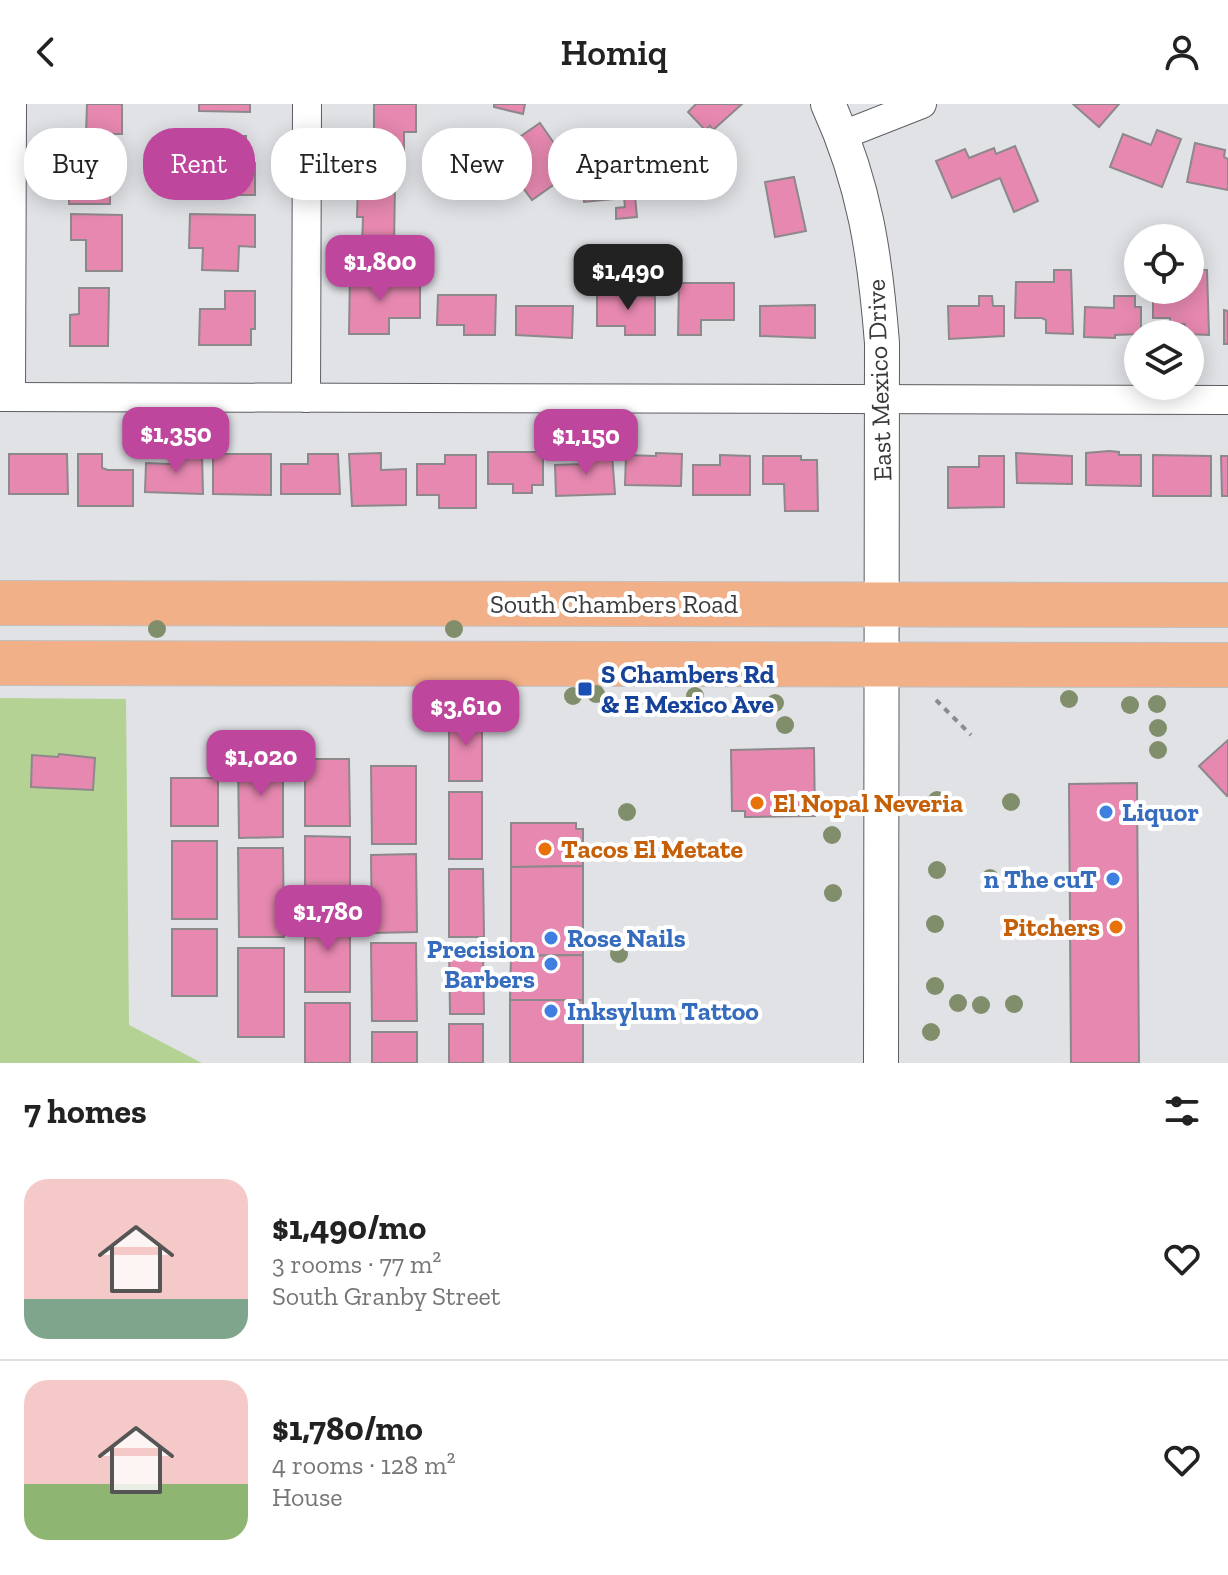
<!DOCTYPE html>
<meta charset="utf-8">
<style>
body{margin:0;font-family:"Zilla Slab",serif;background:#f2f2f2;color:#222;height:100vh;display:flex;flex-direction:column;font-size:30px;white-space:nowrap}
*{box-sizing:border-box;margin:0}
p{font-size:26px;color:#767676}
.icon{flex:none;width:44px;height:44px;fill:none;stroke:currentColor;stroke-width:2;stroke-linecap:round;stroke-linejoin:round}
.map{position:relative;height:959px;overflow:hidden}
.sheet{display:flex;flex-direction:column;background:#fff;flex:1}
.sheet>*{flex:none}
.hud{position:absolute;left:24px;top:24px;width:800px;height:72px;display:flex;gap:16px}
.tools{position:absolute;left:1124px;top:120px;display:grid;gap:16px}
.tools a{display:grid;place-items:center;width:80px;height:80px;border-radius:50%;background:#fff;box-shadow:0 4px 20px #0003;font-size:40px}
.price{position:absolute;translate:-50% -68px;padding:0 18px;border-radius:16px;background:#be479d;color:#fff;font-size:26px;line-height:52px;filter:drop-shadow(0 2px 4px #0008)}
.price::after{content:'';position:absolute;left:50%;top:48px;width:24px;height:18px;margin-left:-12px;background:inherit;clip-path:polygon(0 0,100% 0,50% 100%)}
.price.current{background:#222;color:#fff}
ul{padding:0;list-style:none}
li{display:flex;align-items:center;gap:24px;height:200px;padding:0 24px}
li+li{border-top:2px solid #e0e0e0}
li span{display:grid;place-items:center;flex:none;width:224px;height:160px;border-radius:24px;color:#555}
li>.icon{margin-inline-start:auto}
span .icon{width:96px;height:96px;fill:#fffc;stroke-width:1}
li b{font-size:34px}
h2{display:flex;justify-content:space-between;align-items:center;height:96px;padding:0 24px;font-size:34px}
.pill{padding:0 28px;border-radius:32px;background:#fff;box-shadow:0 4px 20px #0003;font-size:28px;line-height:72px}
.pill.current{background:#be479d;color:#fff}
header{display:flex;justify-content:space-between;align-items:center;height:104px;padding:0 24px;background:#fff;font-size:36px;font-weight:600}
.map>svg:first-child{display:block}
.green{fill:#b4d294}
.building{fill:#e688b0;stroke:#8d888a;stroke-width:2}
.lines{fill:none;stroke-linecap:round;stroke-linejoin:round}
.minor-casing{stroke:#5c5e61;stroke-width:30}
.tertiary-casing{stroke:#5c5e61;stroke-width:36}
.primary-casing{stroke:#c0c0c0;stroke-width:46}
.path{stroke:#8a8b8e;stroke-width:4;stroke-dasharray:6 6;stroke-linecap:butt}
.minor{stroke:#fff;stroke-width:28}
.tertiary{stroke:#fff;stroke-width:34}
.primary{stroke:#f2b089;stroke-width:44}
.tree{fill:#808e6c}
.transit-dot{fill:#1a4fb4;stroke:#fff;stroke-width:3}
.food-dot{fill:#e8710a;stroke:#fff;stroke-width:3}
.shop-dot{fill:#3f7fe0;stroke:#fff;stroke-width:3}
.labels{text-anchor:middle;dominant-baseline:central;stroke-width:8;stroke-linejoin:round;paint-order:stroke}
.street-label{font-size:26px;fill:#39393b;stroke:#fff}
.transit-label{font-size:26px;font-weight:bold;fill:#164399;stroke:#fff;text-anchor:start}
.food-label{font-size:26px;font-weight:bold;fill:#c56008;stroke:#fff;text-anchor:start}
.shop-label{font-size:26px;font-weight:bold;fill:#366cbe;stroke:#fff;text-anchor:start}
</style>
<header><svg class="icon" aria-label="back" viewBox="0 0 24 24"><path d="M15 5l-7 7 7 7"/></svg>Homiq<svg class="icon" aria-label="person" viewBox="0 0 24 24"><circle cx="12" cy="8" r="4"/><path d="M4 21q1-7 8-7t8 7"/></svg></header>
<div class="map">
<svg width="1228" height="959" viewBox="0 0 1228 959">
<rect width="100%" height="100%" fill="#e0e2e6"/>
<path class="green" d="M0,594L126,595L129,921L202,959H0Z"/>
<g class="building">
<path d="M87,0H122V30H86Z"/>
<path d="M199,0H250V8L199,7Z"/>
<path d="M374,0H416V28H404V59L364,57V27H374Z"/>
<path d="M494,0H525L523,10L494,3Z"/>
<path d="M696,0H742L713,26L710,22L705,26L688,8Z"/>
<path d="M1073,0H1119L1099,23Z"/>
<path d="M540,19L558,45L550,50L566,72L532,96L515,73L525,66L508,41Z"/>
<path d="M1157,26L1181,35L1162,83L1110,63L1123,30L1151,41Z"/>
<path d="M692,28L721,68L693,89L687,81L669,94L651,70L667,59L664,55L671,50L667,46Z"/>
<path d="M215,32H246V59H255V91H216Z"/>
<path d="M1195,39L1225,46L1224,53L1228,55V86L1187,78Z"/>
<path d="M79,41H110V100H69V69H79Z"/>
<path d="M1015,42L1038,97L1014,108L1000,74L952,94L936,57L965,45L969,54L994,44L996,50Z"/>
<path d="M637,59L639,92H635L637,113L616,115V104L625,103L624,94L584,98L581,67L603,65L602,61Z"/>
<path d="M794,73L806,127L775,133L765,78Z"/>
<path d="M358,78L395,79L394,144L362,143L363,113H357Z"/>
<path d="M71,110L122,111V167H86V136H71Z"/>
<path d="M190,110L255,111V143L239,142L238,167L202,166L203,144H189Z"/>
<path d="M1054,166H1071L1073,230L1046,229V216L1042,214H1015L1016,178H1054Z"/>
<path d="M1190,166H1207L1209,231L1185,230V220H1170V214H1153V186H1190Z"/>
<path d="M350,168H383V178H420V214H389V230H349Z"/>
<path d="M679,179H734V216H701V231H678Z"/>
<path d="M618,182H637V192H655V231H625V222H597V191H618Z"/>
<path d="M79,184H109L108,242H70V211L79,210Z"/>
<path d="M225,187H255V225H251V241H199L200,205H225Z"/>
<path d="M438,191H496L495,231H464V221H437Z"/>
<path d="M979,192H992L993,202H1004V232L949,235L948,202H979Z"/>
<path d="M1114,192H1135V203H1141V230L1115,231V234L1084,233L1085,203L1114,204Z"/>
<path d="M815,201V234L760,232V202Z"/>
<path d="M516,202H573L572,234L516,231Z"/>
<path d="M1224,206L1228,207V240H1224Z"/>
<path d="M1109,347L1119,348V351H1141V382L1086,381V349Z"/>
<path d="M488,348H543V381H532V389H513V380H488Z"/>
<path d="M381,349V366L406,365V401L352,402L349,350Z"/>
<path d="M656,349L682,350L681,382L625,381L626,351L656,352Z"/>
<path d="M1016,349L1072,352V380L1017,379Z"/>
<path d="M9,350H67L68,390H9Z"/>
<path d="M78,350H102V364L108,366H133V402H78Z"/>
<path d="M172,350H202L203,390L145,388L146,359L171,360Z"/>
<path d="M213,350H271V391L213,390Z"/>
<path d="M308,350H338L340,390H281V360H308Z"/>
<path d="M612,350L615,390L556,392L555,361L582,360V351Z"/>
<path d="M445,351H476V404H439V391H417V360H445Z"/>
<path d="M720,351L750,352V391H693V361H720Z"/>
<path d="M1153,351L1211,352V392H1153Z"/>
<path d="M763,352H801V356H817L818,407H785L784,380H763Z"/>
<path d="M979,352H1004V403L948,404V363H979Z"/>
<path d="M1221,352H1228V392H1222Z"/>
<rect x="449" y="610" width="33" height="67"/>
<path d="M1228,636V691L1227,692L1199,662Z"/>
<path d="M814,644L815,712L745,713V707H732L731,646Z"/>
<path d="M59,650L95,654L93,686L31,683L32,651L58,653Z"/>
<path d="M238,655H283V733L239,734Z"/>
<path d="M305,655H349L350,722H305Z"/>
<path d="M371,662H416V740H372Z"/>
<rect x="171" y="674" width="47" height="48"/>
<path d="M1137,679L1139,959H1071L1069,680Z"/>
<rect x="449" y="688" width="33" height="67"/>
<path d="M511,719H576V725H583V762L511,763Z"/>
<path d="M305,732L350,733V800H305Z"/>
<rect x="172" y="737" width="45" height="78"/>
<path d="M238,744H283L284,833H239Z"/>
<path d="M416,750L417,828L372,829L371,751Z"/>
<path d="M583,762V851L511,852V763Z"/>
<path d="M449,765H483L484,833H449Z"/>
<rect x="305" y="810" width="45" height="78"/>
<rect x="172" y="825" width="45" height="67"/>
<path d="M371,839H416L417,917H372Z"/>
<path d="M449,843H483L484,910H450Z"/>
<rect x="238" y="844" width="46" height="89"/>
<path d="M583,851V896H510L511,852Z"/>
<rect x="510" y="896" width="73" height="63"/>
<rect x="305" y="899" width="45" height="60"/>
<rect x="449" y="920" width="34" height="39"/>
<rect x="372" y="928" width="45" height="31"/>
</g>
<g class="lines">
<g class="minor-casing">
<g id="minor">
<path d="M843,31L922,0"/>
<path d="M0,293L1228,296"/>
<path d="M11,293L12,0"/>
<path d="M306,294L307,0"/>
</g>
</g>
<g class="tertiary-casing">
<path id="tertiary" d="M828,0C865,81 875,151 882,239L881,959"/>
</g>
<g class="primary-casing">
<g id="primary">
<path d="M0,499L1228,501"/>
<path d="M0,559L1228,561"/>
</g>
</g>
<path class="path" d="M936,596L971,631"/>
<use href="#minor" class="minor"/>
<use href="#tertiary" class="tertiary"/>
<use href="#primary" class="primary"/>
</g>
<g class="tree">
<circle cx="157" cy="525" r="9"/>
<circle cx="454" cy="525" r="9"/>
<circle cx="596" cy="590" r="9"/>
<circle cx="573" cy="592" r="9"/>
<circle cx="695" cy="592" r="9"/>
<circle cx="1069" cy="595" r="9"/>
<circle cx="775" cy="599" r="9"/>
<circle cx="1157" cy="600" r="9"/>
<circle cx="1130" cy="601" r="9"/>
<circle cx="785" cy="621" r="9"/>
<circle cx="1158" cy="624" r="9"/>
<circle cx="1158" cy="646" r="9"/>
<circle cx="937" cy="696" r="9"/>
<circle cx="1011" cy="698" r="9"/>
<circle cx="627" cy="708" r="9"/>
<circle cx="832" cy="731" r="9"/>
<circle cx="937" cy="766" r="9"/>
<circle cx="990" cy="774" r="9"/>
<circle cx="1016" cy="779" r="9"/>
<circle cx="833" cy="789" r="9"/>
<circle cx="935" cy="820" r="9"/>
<circle cx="619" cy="850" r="9"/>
<circle cx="935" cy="882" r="9"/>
<circle cx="958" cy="899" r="9"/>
<circle cx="1014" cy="900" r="9"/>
<circle cx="981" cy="901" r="9"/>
<circle cx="931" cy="928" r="9"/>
</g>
<rect class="transit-dot" x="577" y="577" width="16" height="16" rx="4"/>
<g class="food-dot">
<circle cx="757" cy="699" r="8"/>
<circle cx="545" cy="745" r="8"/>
<circle cx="1116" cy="823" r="8"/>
</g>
<g class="shop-dot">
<circle cx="1106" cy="708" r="8"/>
<circle cx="1113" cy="775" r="8"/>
<circle cx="551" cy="834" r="8"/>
<circle cx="551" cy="860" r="8"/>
<circle cx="551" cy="907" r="8"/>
</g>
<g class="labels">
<g class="street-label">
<text transform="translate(879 276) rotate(-92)">East Mexico Drive</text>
<text x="614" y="500">South Chambers Road</text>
</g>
<g class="transit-label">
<text x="601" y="570">S Chambers Rd<tspan x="601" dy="30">&amp; E Mexico Ave</tspan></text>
</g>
<g class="food-label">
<text x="773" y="699">El Nopal Neveria</text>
<text x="561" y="745">Tacos El Metate</text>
<text x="1100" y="823" text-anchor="end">Pitchers</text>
</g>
<g class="shop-label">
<text x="1122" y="708">Liquor</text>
<text x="1097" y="775" text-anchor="end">n The cuT</text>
<text x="567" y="834">Rose Nails</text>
<text x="535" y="845" text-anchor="end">Precision<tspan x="535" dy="30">Barbers</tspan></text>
<text x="567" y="907">Inksylum Tattoo</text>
</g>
</g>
</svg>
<div class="tools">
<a><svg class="icon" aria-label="locate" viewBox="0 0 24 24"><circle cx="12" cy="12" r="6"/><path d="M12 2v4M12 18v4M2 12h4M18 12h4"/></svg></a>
<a><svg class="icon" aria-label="layers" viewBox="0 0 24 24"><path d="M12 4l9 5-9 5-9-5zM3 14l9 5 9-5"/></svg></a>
</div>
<b class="price" style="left:380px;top:199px">$1,800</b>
<b class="price current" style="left:628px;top:208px">$1,490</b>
<b class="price" style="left:176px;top:371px">$1,350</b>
<b class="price" style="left:586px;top:373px">$1,150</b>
<b class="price" style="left:466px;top:644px">$3,610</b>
<b class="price" style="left:261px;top:694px">$1,020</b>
<b class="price" style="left:328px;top:849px">$1,780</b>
<div class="hud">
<a class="pill">Buy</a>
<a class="pill current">Rent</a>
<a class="pill">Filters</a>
<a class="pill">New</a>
<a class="pill">Apartment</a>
</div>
</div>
<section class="sheet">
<h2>7 homes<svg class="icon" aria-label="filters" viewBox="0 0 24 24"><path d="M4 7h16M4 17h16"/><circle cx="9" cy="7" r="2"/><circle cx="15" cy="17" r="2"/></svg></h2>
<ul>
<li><span style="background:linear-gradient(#f6c9c9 75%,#7fa58c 0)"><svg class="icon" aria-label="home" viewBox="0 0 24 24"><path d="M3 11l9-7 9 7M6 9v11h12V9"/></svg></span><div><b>$1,490/mo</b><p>3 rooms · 77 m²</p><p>South Granby Street</p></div><svg class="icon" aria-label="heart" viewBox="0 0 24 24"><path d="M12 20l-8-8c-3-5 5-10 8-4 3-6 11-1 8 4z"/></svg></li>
<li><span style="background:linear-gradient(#f6c9c9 65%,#8fb573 0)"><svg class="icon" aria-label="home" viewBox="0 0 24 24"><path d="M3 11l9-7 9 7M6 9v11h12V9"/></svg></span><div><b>$1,780/mo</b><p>4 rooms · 128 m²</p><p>House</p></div><svg class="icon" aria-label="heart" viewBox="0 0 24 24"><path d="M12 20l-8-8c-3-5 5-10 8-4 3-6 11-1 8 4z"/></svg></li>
</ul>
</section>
